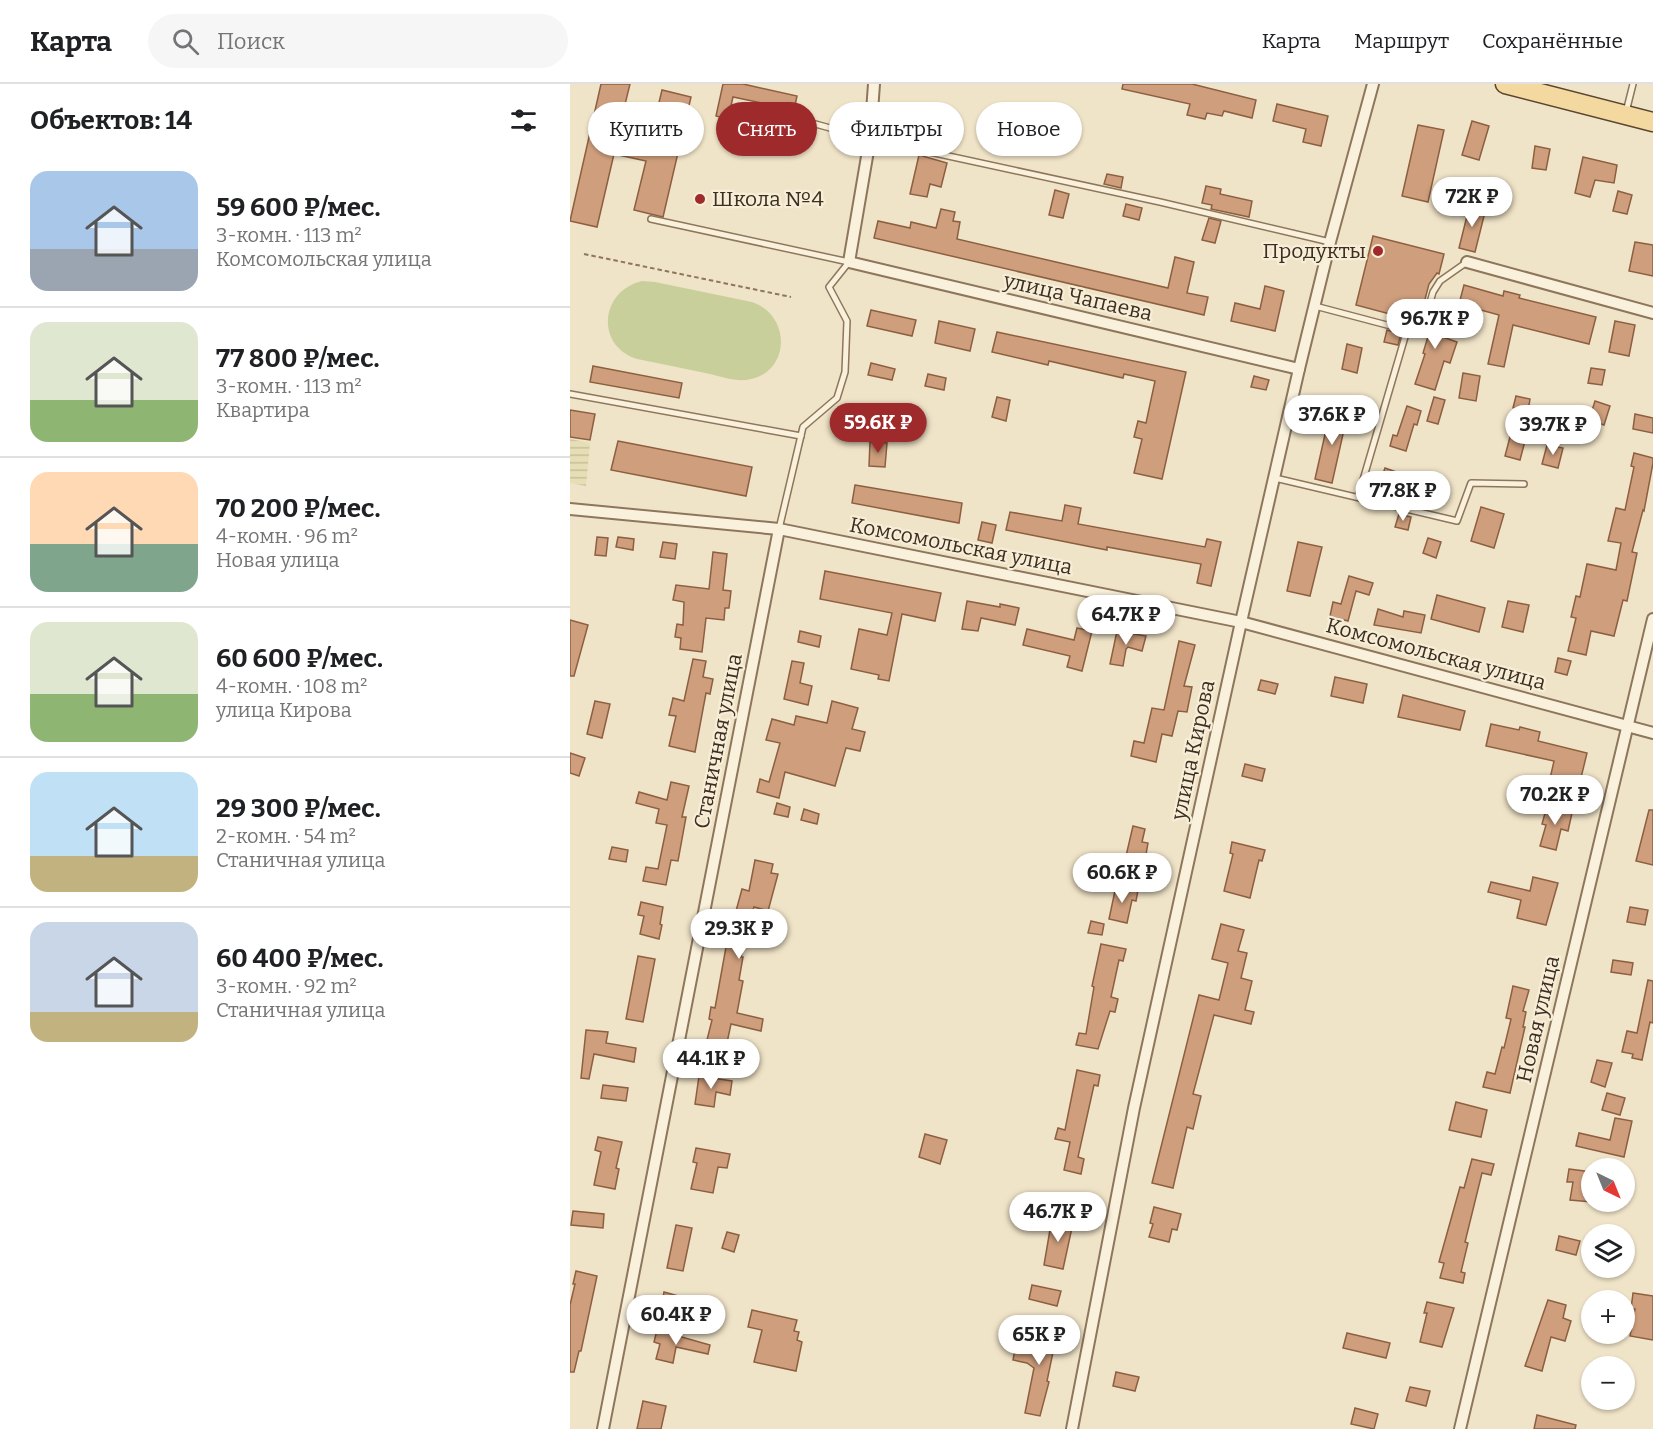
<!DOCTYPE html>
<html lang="ru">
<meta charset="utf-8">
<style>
body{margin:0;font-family:Bitter,serif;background:#f6f6f6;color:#202124;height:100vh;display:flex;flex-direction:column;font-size:22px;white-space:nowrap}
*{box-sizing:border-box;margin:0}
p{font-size:20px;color:#757577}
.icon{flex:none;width:33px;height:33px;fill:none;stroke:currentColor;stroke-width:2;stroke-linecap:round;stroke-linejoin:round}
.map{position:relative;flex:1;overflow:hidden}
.panel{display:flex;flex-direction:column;background:#fff;width:570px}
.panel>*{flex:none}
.top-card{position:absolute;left:18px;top:18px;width:570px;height:54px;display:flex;gap:12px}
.needle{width:39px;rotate:137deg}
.tools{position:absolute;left:1011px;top:1074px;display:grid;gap:12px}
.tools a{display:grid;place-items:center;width:54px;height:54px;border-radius:50%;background:#fff;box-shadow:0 2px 4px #0004;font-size:30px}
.price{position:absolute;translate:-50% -51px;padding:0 14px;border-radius:21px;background:#fff;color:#222;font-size:20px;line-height:39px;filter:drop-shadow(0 2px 3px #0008)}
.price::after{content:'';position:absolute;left:50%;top:36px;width:18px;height:14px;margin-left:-9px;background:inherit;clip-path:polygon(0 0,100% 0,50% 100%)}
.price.selected{background:#9e2a2b;color:#fff}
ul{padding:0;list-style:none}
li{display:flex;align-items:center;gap:18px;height:150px;padding:0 30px}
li+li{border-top:2px solid #e0e0e0}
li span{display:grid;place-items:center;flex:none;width:168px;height:120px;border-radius:18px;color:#555}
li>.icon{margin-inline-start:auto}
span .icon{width:72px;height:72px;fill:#fffc;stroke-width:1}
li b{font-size:26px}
h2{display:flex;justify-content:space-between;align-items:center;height:72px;padding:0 30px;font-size:26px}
.pill{padding:0 21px;border-radius:27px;background:#fff;box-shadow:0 2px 4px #0004;font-size:21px;line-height:54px}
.pill.selected{background:#9e2a2b;color:#fff}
header{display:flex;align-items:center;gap:36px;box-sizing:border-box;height:84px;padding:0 30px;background:#fff;border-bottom:2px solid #e0e0e0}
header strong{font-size:28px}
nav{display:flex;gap:33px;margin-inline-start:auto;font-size:21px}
.search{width:420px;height:54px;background:#f6f6f6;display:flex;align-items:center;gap:15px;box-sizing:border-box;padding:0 21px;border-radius:33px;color:#757577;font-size:22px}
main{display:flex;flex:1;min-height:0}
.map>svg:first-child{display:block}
.farmland{fill:url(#farmland-rules)}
.grass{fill:#c9cf9b}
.building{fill:#cf9f7d;stroke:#8d5f41;stroke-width:1.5}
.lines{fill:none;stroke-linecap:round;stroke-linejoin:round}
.lane-casing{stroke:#8d765c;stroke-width:8}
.street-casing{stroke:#8d765c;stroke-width:14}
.primary-casing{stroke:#5b4430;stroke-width:21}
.path{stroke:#8d765c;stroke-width:2;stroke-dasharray:4.5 3;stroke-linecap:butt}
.lane{stroke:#faf1dc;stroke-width:5}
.street{stroke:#faf1dc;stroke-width:10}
.primary{stroke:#f3d9a0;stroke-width:18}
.poi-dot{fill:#9e2a2b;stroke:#f7eed8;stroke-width:2}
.labels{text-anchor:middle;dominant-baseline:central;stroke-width:4.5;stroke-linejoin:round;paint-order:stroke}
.poi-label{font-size:21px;fill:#3d2e20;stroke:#f7eed8;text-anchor:start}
.street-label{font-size:21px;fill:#3d2e20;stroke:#f7eed8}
</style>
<header>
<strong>Карта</strong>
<div class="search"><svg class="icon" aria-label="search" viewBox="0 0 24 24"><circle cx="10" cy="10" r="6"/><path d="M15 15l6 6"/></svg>Поиск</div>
<nav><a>Карта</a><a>Маршрут</a><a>Сохранённые</a></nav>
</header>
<main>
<section class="panel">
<h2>Объектов: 14<svg class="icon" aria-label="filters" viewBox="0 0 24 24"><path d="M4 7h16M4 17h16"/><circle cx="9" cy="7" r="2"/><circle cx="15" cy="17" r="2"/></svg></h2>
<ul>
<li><span style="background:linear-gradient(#a9c7e8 65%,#9aa5b1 0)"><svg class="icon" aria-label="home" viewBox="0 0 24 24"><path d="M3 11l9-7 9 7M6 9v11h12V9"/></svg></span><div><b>59 600 ₽/мес.</b><p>3-комн. · 113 m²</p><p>Комсомольская улица</p></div></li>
<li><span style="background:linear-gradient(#dfe7d0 65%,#8fb573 0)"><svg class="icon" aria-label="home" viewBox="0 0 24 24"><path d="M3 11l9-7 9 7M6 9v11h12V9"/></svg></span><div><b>77 800 ₽/мес.</b><p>3-комн. · 113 m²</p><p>Квартира</p></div></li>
<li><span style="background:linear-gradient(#ffd9b3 60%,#7fa58c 0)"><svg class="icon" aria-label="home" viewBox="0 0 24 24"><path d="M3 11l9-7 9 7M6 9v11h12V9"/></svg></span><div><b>70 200 ₽/мес.</b><p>4-комн. · 96 m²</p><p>Новая улица</p></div></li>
<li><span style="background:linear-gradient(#dfe7d0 60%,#8fb573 0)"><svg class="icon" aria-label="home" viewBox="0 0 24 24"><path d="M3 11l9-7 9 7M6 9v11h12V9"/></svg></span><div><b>60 600 ₽/мес.</b><p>4-комн. · 108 m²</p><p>улица Кирова</p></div></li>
<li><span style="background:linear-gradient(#bfe0f5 70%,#c2b280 0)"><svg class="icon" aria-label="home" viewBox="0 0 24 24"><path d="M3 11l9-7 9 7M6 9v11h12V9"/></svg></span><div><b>29 300 ₽/мес.</b><p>2-комн. · 54 m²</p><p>Станичная улица</p></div></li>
<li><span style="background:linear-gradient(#c9d6e8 75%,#c2b280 0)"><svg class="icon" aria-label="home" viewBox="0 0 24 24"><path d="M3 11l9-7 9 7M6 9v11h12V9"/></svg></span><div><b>60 400 ₽/мес.</b><p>3-комн. · 92 m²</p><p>Станичная улица</p></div></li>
</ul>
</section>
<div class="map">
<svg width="1083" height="1345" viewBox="0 0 1083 1345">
<defs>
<pattern id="farmland-rules" width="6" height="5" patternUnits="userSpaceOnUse" patternTransform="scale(1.5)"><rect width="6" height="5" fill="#e6deb5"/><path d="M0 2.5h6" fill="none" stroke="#c6bf9b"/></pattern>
</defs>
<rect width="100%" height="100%" fill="#f0e4c8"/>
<path class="farmland" d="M0,355L20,359L16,402L0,399Z"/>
<path class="grass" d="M72,197L85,198L182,218C223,232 220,291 176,296C164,297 151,293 140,290C116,285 92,280 67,275C25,262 30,207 72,197Z"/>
<g class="building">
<path d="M31,0H60L49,45L81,52L92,6L121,13L93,133L64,126L76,77L44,70L27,143L0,137Z"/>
<path d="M153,0H173L227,12L224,26L163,13L158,35L146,32Z"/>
<path d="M553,0H622L686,16L682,34L654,27L652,32L637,29L635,35L617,31L620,20L552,5Z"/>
<path d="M707,20L758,32L751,62L733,58L736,45L703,37Z"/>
<path d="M902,37L919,42L909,76L892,71Z"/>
<path d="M356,38L390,45L387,59L368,55L366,64L351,61Z"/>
<path d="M848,41L874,46L858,118L832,112Z"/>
<path d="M965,62L980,65L976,86L962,84Z"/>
<path d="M349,71L377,79L371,103L360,100L357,113L340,110Z"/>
<path d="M1013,73L1047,81L1044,99L1025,96L1020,113L1005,109Z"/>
<path d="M537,90L553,93L551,104L534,100Z"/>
<path d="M636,102L651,105L650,110L682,117L679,133L641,125L642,121L632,119Z"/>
<path d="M485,106L499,110L493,134L479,131Z"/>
<path d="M1048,107L1062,111L1057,130L1043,127Z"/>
<path d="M556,120L572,124L569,136L553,132Z"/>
<path d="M900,120L916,124L905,168L889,164Z"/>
<path d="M371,125L385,128L383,137L390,138L387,155L598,204L605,173L624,178L617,209L638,213L634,231L304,154L308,137L340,144L341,138L366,144Z"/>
<path d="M639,134L651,137L645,159L632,156Z"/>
<path d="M803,152L874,170L869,190L867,189L859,200L849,238L834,234L833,240L819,236L820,230L786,221Z"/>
<path d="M1065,158L1083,161V192L1059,187Z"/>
<path d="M894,201L933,212L934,207L950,211L949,214L1026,233L1019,260L943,241L934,283L918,280L929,231L889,220Z"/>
<path d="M695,202L714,207L705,247L661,237L665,219L690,225Z"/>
<path d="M865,218L878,222L870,252L887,258L880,279L874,277L865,306L845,300L855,270L853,269L860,246L857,245Z"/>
<path d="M301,226L346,236L342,252L297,242Z"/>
<path d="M369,237L405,245L400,267L365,259Z"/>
<path d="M1045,237L1065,241L1059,272L1039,268Z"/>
<path d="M817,246L831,250L828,261L814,258Z"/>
<path d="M427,248L616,288L592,395L564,389L572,355L564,353L568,337L576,339L585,297L554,290L553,294L479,277L478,281L422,268Z"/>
<path d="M777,260L792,264L787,289L772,285Z"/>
<path d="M301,279L325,285L322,296L298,291Z"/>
<path d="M23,282L112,299L109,314L20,298Z"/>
<path d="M1021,284L1035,286L1032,301L1018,299Z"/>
<path d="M893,289L910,292L906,317L889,314Z"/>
<path d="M358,290L376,294L374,306L355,302Z"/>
<path d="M684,292L699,296L696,306L681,303Z"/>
<path d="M946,312L960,315L958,327L943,324Z"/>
<path d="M427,313L440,316L436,337L422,333Z"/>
<path d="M864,313L875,316L868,340L857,337Z"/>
<path d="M1025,317L1040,322L1034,341L1019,336Z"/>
<path d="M837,322L851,327L847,341L844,340L836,367L820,362L823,351L827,352Z"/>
<path d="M761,324L778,328L762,399L745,395Z"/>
<path d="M0,326L25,330L20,356L0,353Z"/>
<path d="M1065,330L1083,334V349L1063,345Z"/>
<path d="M940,353L955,357L950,376L935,372Z"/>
<path d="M48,357L182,383L176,412L41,386Z"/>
<path d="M300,358L317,359L315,383L299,382Z"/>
<path d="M977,361L993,364L988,384L972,380Z"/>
<path d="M1064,369L1083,374V379L1074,427L1073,426L1062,468L1067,469L1057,517L1053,516L1044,552L1021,547L1016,571L998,567L1006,534L1001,533L1006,512L1010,513L1017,480L1046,486L1051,459L1038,457L1046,424L1055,426L1064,383L1061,382Z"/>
<path d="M815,384L832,390L827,404L810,398Z"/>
<path d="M285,401L392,419L389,439L282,419Z"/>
<path d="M495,421L511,424L508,440L635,463L637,455L651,458L641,502L627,499L631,480L537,463V466L436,446L440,428L492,437Z"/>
<path d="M911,423L934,430L924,464L901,457Z"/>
<path d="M829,430L841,433L838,446L825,443Z"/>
<path d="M412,438L426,441L422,459L408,456Z"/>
<path d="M27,453L38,454L36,472L25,471Z"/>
<path d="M48,453L64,455L63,466L46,463Z"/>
<path d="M858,454L871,458L866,474L853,469Z"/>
<path d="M93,458L107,460L105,475L90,473Z"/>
<path d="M728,458L752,463L740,512L717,507Z"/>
<path d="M143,468L157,470L153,506L161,507L159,524H155L154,536L136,534L132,568L110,565L111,554L105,553L107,540L113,541L114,518L103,516L106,501L139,505Z"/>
<path d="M255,487L371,509L365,537L332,530L319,597L308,595L309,591L281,585L289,545L317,551L322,529L250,515Z"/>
<path d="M779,492L803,499L799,511L786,507L778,537L760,532L763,518L771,520Z"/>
<path d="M867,511L915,524L909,548L861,535Z"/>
<path d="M397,517L430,523V520L449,524L445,541L411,534L408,547L392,545Z"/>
<path d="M938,517L959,521L953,548L932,543Z"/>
<path d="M808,525L833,533L834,527L855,531L851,549L804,541Z"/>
<path d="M0,536L18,541L4,592H0Z"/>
<path d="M507,544L522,547L512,587L497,583L500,572L453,561L457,545L504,556Z"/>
<path d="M230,547L251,552L249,563L228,558Z"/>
<path d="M547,547L576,552L572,567L558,563L556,565L553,582L540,580Z"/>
<path d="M609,557L625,561L614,602L622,603L617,628L608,627L602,652L592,650L586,678L561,672L564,657L574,659L582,624L594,626Z"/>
<path d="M988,574L1001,577L997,591L985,588Z"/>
<path d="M123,575L136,577L133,593L143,595L140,610L136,609L125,668L99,662L106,632L99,631L103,614L114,617Z"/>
<path d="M222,577L234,579L230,599L242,602L238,621L214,615Z"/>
<path d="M765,593L797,600L793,619L761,612Z"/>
<path d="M691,596L708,600L705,610L688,606Z"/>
<path d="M833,611L895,627L890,646L828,633Z"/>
<path d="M25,617L40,620L32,654L17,650Z"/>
<path d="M262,617L288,624L282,645L295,648L290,667L276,664L265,702L215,688L209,714L187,708L190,695L199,698L210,659L196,656L202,635L224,641L226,632L257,639Z"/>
<path d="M921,640L949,646L950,643L970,648L968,657L1017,669L1008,706L979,699L984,677L916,662Z"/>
<path d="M0,669L15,674L9,692L0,689Z"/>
<path d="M675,680L695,685L692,697L672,692Z"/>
<path d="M101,698L119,702L112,733H116L108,777L101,776L96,801L73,797L76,783L88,785L97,741L86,739L89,725L66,719L69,708L97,716Z"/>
<path d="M207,719L220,723L218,733L204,730Z"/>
<path d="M977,722L1002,729L998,747L991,745L986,766L970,762L976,741L972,740Z"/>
<path d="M234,725L249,730L247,740L231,736Z"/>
<path d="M1079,726H1083V781L1066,777Z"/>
<path d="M563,742L575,745L572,758L578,759L575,776L556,772Z"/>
<path d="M662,758L695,766L692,777L689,776L680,814L654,807L663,770L660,769Z"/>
<path d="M42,763L58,766L56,778L39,775Z"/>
<path d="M185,776L203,780L201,789L208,790L198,827L184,823L179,838L171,873H173L169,896L173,897L167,929L193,935L191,947L161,940L155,968L135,964L142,936L139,935L141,923L145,924L160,841L164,827H166L172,805L179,807Z"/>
<path d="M963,793L988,799L976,841L947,834L951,816L918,808L921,798L960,807Z"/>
<path d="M546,802L568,806L566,817L562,816L557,839L539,835Z"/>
<path d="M71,818L93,823L90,840L92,841L89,855L70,850L74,832L68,831Z"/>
<path d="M1060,823L1078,826L1075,841L1057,838Z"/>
<path d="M521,837L534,840L532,851L518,849Z"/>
<path d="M651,840L674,846L668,867L677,869L671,894L682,897L675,926L684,928L681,940L644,931L623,1010L631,1012L623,1045L617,1043L603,1104L582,1099L629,911L649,916L658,879L642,875Z"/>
<path d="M531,860L556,865L553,877L549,876L541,913L548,915L545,928L540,927L528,965L506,961L509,949L516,950L524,903L522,902Z"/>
<path d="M68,872L85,875L73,938L56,935Z"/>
<path d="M1043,876L1063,879L1061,891L1041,888Z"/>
<path d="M1078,896L1083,897V939L1080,938L1072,976L1062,974L1063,970L1052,968L1057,947L1067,949Z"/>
<path d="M943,902L959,906L953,927L956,928L953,943H955L940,1009L913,1003L917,988L925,990L932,963L934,964L941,935L936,934Z"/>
<path d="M16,946L38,948L36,959L66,964L64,978L24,970L19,995L11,994Z"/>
<path d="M1027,976L1042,979L1035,1003L1021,998Z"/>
<path d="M507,986L530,991L528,1002L524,1001L508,1073L514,1075L511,1090L494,1086L500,1058L485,1055L488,1044L495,1046Z"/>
<path d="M129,992L162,997L160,1011L146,1008L144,1023L125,1020Z"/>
<path d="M33,1001L58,1004L56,1017L31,1014Z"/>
<path d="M1037,1009L1055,1014L1050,1031L1032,1026Z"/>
<path d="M886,1018L917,1026L911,1053L879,1046Z"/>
<path d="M1045,1034L1062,1037L1054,1073L1006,1062L1009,1049L1040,1056Z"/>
<path d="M355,1050L377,1056L370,1080L349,1073Z"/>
<path d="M28,1053L52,1058L46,1084L49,1085L45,1105L24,1101L31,1068L25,1066Z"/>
<path d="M126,1064L160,1070L157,1084L148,1083L143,1109L121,1105L127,1079L123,1078Z"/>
<path d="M902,1075L924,1080L921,1091L912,1089L895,1158L898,1159L891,1188L895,1189L893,1199L870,1194L874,1179L869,1178L890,1103L894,1104Z"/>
<path d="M999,1085L1022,1088V1118L1000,1116L1003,1098H997Z"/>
<path d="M584,1123L611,1130L607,1146L602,1145L599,1158L579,1153L583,1140L580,1139Z"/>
<path d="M3,1127L34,1130L33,1144L1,1141Z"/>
<path d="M482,1134L503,1139L493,1185L474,1181Z"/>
<path d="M106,1141L122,1144L113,1187L97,1184Z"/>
<path d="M157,1148L169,1151L164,1168L152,1164Z"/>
<path d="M989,1152L1010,1157L1006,1171L986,1166Z"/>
<path d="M6,1187L27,1192L11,1267H9L4,1288H0V1221L5,1200H3Z"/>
<path d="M462,1201L491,1207L487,1222L459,1215Z"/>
<path d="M94,1208L112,1213L110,1224L92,1219Z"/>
<path d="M1063,1209L1083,1212V1256L1060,1252L1065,1225H1061Z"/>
<path d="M978,1216L996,1221L993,1234L1001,1237L995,1257L981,1253L972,1287L955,1282Z"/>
<path d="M857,1218L884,1224L872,1263L850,1258L857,1229H854Z"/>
<path d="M182,1226L227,1236L224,1247L229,1248L227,1256L232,1258L226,1287L184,1278L192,1246L178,1243Z"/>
<path d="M468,1240L488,1244L477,1297L479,1298L470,1332L455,1329L464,1284L457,1279L443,1276L445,1265L462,1268Z"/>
<path d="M87,1246L140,1261L138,1270L106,1263L103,1279L86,1275L90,1260L84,1258Z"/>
<path d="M777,1249L820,1259L816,1274L773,1264Z"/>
<path d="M546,1288L569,1293L565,1307L543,1302Z"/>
<path d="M840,1303L860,1307L856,1322L836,1317Z"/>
<path d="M73,1317L96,1322L91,1345H67Z"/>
<path d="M785,1324L808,1330L804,1345L781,1340Z"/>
<path d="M967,1331L1006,1341L1005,1345H964Z"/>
</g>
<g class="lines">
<g class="lane-casing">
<g id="lane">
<path d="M1056,28L1063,0"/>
<path d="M220,33L300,55L590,118L760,158"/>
<path d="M81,135L279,178L259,203L277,237L275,288L267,314L233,343L209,445"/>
<path d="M745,222L851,250L863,208L870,197L897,178"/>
<path d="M0,310L231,352"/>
<path d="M705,394L887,437L901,399L954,400"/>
<path d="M788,413L837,246"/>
</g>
</g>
<g class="street-casing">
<g id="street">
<path d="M304,0L300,55L279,178L729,285"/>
<path d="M897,178L1083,229"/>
<path d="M0,425L209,445L671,538L1083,649"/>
<path d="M33,1345L209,445"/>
<path d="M502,1345L564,1024L671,538L729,285L760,158L803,0"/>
<path d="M890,1345L1083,535"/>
</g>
</g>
<g class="primary-casing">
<path id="primary" d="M935,0L1083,38"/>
</g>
<path class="path" d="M14,170L221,213"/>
<use href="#lane" class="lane"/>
<use href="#street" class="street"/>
<use href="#primary" class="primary"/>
</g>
<g class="poi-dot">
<circle cx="130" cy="115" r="6"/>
<circle cx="808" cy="167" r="6"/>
</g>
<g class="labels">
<g class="poi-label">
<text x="142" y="115">Школа №4</text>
<text x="796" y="167" text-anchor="end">Продукты</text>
</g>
<g class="street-label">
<text transform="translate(508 213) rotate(13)">улица Чапаева</text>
<text transform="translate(391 462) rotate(11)">Комсомольская улица</text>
<text transform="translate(866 570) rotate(15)">Комсомольская улица</text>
<text transform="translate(148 657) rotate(-79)">Станичная улица</text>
<text transform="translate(623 666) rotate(-78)">улица Кирова</text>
<text transform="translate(968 935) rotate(-77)">Новая улица</text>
</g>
</g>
</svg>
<div class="tools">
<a><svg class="needle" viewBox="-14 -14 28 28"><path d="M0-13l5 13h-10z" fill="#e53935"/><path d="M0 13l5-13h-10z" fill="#757577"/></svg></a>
<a><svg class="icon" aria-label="layers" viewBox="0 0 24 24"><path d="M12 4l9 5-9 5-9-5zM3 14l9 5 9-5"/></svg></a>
<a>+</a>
<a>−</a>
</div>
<b class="price" style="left:902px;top:144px">72K ₽</b>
<b class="price" style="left:865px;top:266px">96.7K ₽</b>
<b class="price" style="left:762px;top:362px">37.6K ₽</b>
<b class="price selected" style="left:308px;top:370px">59.6K ₽</b>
<b class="price" style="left:983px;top:372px">39.7K ₽</b>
<b class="price" style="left:833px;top:438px">77.8K ₽</b>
<b class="price" style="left:556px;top:562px">64.7K ₽</b>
<b class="price" style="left:985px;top:742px">70.2K ₽</b>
<b class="price" style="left:552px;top:820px">60.6K ₽</b>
<b class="price" style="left:169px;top:876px">29.3K ₽</b>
<b class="price" style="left:141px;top:1006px">44.1K ₽</b>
<b class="price" style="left:488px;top:1159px">46.7K ₽</b>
<b class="price" style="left:106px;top:1262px">60.4K ₽</b>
<b class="price" style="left:469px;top:1282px">65K ₽</b>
<div class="top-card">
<a class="pill">Купить</a>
<a class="pill selected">Снять</a>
<a class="pill">Фильтры</a>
<a class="pill">Новое</a>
</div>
</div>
</main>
